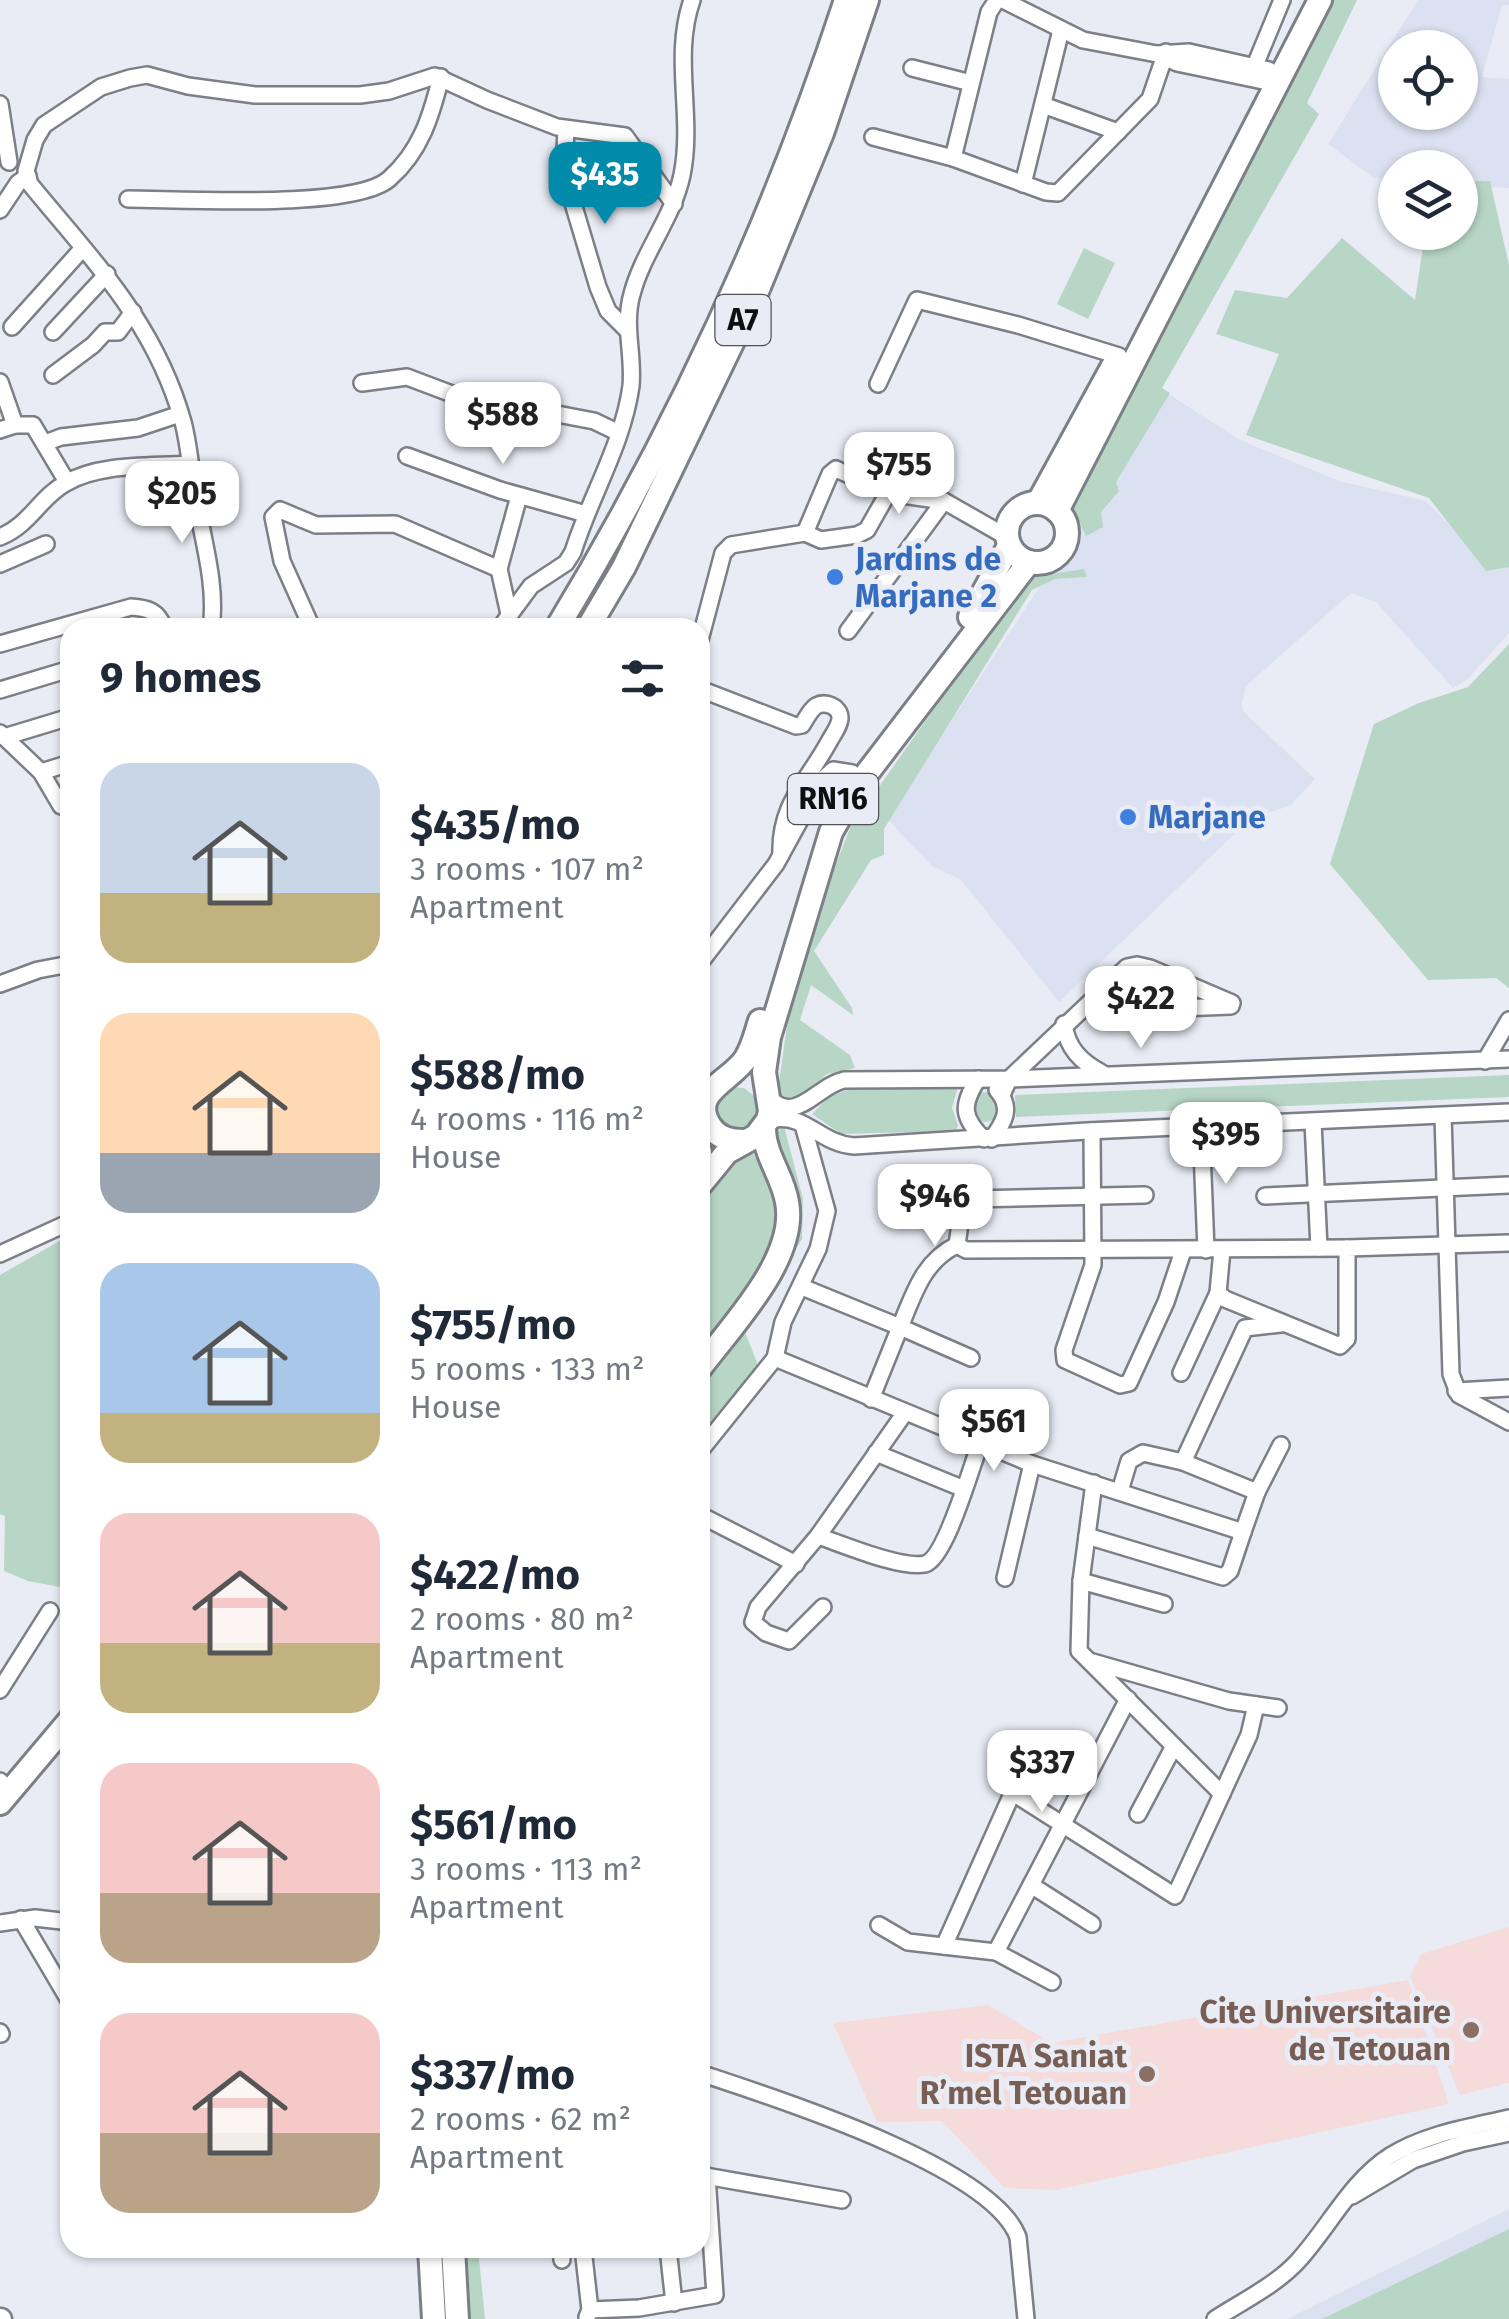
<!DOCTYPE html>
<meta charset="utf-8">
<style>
body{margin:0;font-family:"Fira Sans",sans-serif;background:#f2f2f3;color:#1f2937;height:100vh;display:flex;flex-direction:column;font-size:38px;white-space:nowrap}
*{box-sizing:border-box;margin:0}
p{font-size:32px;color:#747a83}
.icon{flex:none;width:55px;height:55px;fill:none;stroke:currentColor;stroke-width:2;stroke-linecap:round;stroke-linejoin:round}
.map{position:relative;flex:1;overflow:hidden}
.panel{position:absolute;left:60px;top:618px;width:650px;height:1640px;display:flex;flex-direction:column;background:#fff;border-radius:30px;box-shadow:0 2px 8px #0004}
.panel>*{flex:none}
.fabs{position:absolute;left:1378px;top:30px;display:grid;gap:20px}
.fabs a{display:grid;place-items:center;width:100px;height:100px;border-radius:50%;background:#fff;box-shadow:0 2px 8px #0004;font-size:50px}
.price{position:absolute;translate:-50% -85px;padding:0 22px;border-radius:20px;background:#fff;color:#222;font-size:32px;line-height:65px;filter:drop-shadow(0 2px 5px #0008)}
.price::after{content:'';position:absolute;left:50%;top:60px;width:30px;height:22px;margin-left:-15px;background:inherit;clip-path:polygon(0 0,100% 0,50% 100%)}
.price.on{background:#028aaa;color:#fff}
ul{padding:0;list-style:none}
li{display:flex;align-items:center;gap:30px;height:250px;padding:0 40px}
li span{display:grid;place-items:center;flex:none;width:280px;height:200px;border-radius:30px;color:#555}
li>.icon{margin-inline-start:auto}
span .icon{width:120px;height:120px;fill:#fffc;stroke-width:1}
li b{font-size:42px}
h2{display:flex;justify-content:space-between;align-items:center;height:120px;padding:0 40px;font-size:42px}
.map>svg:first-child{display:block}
.built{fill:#dbe1f0;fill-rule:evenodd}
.education{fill:#f6dbdb}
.green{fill:#b8d6c5}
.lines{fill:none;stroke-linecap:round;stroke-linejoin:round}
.minor-casing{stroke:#7c7f86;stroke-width:20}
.major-casing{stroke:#7c7f86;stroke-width:25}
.highway-casing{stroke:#7c7f86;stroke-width:28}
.minor{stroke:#fff;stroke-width:15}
.major{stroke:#fff;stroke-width:20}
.highway{stroke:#fff;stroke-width:22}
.shop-dot{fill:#3f7fe0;stroke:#e9ecf5;stroke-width:4}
.education-dot{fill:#8d6e63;stroke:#e9ecf5;stroke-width:4}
.labels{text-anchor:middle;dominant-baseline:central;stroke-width:10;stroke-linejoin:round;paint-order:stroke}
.shield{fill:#e9ecf5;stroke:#505155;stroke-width:2.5}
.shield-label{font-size:30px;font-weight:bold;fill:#0e0f11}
.shop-label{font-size:32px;font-weight:bold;fill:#366cbe;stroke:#e9ecf5;text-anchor:start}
.education-label{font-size:32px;font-weight:bold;fill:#785e54;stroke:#e9ecf5;text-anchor:end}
</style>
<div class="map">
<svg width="1509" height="2319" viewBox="0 0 1509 2319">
<rect width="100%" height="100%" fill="#e9ecf5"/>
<g class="built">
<path d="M1418,0H1509V5H1502L1482,77L1509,79V188L1460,186V168H1395V180L1374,178L1328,144ZM1395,48H1460V112H1395Z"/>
<path d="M1167,393L1238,439L1339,481L1426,501L1489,565L1509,563V633L1468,679L1453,688L1376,602L1351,593L1246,686L1242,703L1243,711L1315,779L1291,805L1249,820L1059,1002L961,880L932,866L887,819Z"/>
<path d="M1509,2209V2319H1287Z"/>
</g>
<g class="education">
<path d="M1509,1927V2083L1460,2095L1410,1976L1421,1954Z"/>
<path d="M1408,1980L1449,2104L1056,2190L1005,2188L942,2121L877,2122L833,2023L988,2005L1051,2043Z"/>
</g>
<g class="green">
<path d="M1331,0H1357L1307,103L1319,114L1162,388L1170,393L1116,482L1119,491L1101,512L1103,527L1086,536L1070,502Z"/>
<path d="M1460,181H1490L1509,265V567L1486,571L1429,498L1246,435L1279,354L1216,334L1235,290L1287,298L1342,238L1415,300L1425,233L1460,232Z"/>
<path d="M1084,248L1115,263L1088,319L1057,304Z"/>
<path d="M1084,569L1087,577L1055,579L1032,590L884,829V855L871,860L814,951L852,1008L853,1015L811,985L800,1020L850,1055L855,1068L827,1074L797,1098L782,1096L778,1090L789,1011L829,882L850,828L1026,578Z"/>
<path d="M1509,644V988L1496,978L1428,980L1330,864L1374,724L1419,703L1468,687Z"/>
<path d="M1509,1075V1097L1016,1117L1015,1095Z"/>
<path d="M953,1086L958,1087L952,1108L958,1125L956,1131L841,1134L812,1114L829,1097L847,1090Z"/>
<path d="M732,1087L744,1088L757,1098L761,1116L744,1135L717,1127L715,1101Z"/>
<circle cx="985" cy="1107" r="15"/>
<path d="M784,1126L803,1199L802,1239L745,1332L758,1365L700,1435V1369L786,1244L771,1137Z"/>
<path d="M751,1150C765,1173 780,1194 780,1221C780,1253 720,1326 700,1353V1201L731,1156Z"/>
<path d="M70,1235V1589L28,1581L4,1571L5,1516L0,1514V1275Z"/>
<path d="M1509,2229V2319H1322Z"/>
<path d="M463,2248H478L485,2319H467Z"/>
</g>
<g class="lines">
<g class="minor-casing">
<g id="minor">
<path d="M1003,0L1083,40L1157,54L1177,63L1263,81"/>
<path d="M1157,54L1189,52L1269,70"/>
<path d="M912,68L971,83"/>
<path d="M1251,75L1282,0"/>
<path d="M0,104L9,162"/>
<path d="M1043,105L1118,132"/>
<path d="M566,129L564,173L598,287L608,311L628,331"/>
<path d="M873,137L953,158L1046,192L1058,193L1150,99L1166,52"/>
<path d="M953,158L989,12L997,0"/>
<path d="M1023,184L1061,30"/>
<path d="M128,199C180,199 354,210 389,179C421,151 431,116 441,77"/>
<path d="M0,210L18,183L28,176"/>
<path d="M12,327L83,248"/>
<path d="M53,332L107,274"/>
<path d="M53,375L93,345L105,332H118L133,312"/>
<path d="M0,382L15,425L0,430"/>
<path d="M362,383L407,377L452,394L594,421L619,433"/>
<path d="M878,384L917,300L1018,325L1119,356"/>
<path d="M15,425H33L67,482"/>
<path d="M45,443L61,437L138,428L180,414"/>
<path d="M407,456L500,490L586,514"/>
<path d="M805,533L830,474L836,469L888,493L944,501L1007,537"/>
<path d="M0,537C30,525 40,497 66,483C99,463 151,467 189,464"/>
<path d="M0,564L46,544"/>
<path d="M499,569L519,496"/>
<path d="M211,628C217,588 204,544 197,505C191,478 190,448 183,422C155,322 93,261 30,184L26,171L35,140L44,125L101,87L130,78L147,75L188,86L255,95H360L389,91L435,76L487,100L557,127L625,136L674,204"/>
<path d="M312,628L282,561L273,517L280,510L316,525L395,524L499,569L509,614"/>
<path d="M500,628L531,586L566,563L573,552C590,497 623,444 631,386C634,355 623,325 632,294C643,252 673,218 682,175C694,116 672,57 692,0"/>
<path d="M848,631L944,501"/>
<path d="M700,640L723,553L731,545L805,533L821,540L857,535L867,530L888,493"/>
<path d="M0,644L131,607C148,608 158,611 164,628"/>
<path d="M700,689L796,726L802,725C806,719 810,710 816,706C825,701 840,706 840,718C840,725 834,733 830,740C808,781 779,804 781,855"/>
<path d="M0,690L70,669"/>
<path d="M0,733L41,772L61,806L70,807"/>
<path d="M4,737L70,717"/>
<path d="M41,772L70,763"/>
<path d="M700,963L776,864L822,780L833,770L852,773"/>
<path d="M1176,979L1154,1005L1155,1009L1231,1006"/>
<path d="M0,984L38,970L70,964"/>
<path d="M1064,1024C1067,1048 1081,1062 1102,1073"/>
<path d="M1485,1061L1509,1020"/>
<path d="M978,1079C961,1105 962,1118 984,1139"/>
<path d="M1002,1095L1009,1079L1127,967L1137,965L1150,968L1232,1003"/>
<path d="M768,1097C797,1126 816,1086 844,1080L1009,1079L1509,1059"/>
<path d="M1443,1116L1451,1374L1459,1395L1509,1422"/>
<path d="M774,1119C806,1114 821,1144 854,1146L1087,1131L1509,1112"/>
<path d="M1313,1122L1319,1248"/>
<path d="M1201,1126L1206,1250"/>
<path d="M1092,1131L1093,1265L1064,1350L1065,1360L1120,1385L1129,1383L1166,1302L1183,1251"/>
<path d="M992,1139C1004,1122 1013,1108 997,1090"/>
<path d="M1145,1195L971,1199L962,1209L957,1245L966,1250L1347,1248"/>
<path d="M1265,1196L1509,1185"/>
<path d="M0,1254L70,1222"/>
<path d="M802,1287L900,1327C914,1294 923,1261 957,1245"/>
<path d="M1218,1293L1225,1299L1340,1346L1347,1339V1248L1509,1243"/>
<path d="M775,1358L1032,1464L1243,1532L1257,1492L1183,1462L1143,1453L1129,1461L1120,1491"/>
<path d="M1181,1373L1218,1293L1222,1250"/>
<path d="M1456,1391L1509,1388"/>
<path d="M871,1399L900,1327L971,1358"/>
<path d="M700,1451L775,1358L783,1322L818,1249L827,1211L803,1125"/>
<path d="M876,1453L964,1489"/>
<path d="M1183,1462L1245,1328L1281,1324"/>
<path d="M1094,1483L1081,1581L1079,1651L1222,1794"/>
<path d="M1257,1492L1281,1445"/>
<path d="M700,1515L796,1564"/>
<path d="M818,1536C842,1544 901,1569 925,1564C946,1558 971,1467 980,1444"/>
<path d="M1087,1536L1223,1577L1230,1571L1243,1532"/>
<path d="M1005,1578L1032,1464"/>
<path d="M1081,1581L1164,1604"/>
<path d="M823,1607L789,1641L766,1633L753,1622L758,1607L818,1536L904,1414"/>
<path d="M1093,1662L1229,1701L1278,1708"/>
<path d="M0,1690L50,1611"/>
<path d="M0,1781L1,1782"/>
<path d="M1013,1793L1175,1896L1249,1735L1256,1705"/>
<path d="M1138,1814L1174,1746"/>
<path d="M1031,1885L1092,1924"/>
<path d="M21,1919L70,2002"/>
<path d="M0,1923L35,1918L70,1922"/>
<path d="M879,1925L908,1942L996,1952L1052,1982"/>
<path d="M944,1946L1020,1776"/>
<path d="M996,1952L1128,1699"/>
<path d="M0,2032L1,2034"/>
<path d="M700,2073C772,2097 992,2166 1018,2237L1026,2319"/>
<path d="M700,2175L842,2200"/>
<path d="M1352,2196L1413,2160L1463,2143L1509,2133"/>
<path d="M561,2248L562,2260"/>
<path d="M583,2248L590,2310L587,2317"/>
<path d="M668,2248L674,2303"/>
<path d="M590,2310L639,2308L715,2295L707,2176"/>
<path d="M1215,2319C1243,2301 1276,2285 1298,2261C1329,2227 1351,2181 1390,2156C1425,2134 1470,2127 1509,2118"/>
</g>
</g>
<g class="major-casing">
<path id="major" d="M0,2319H1"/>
</g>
<g class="highway-casing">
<g id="highway">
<circle cx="1037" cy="533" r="30"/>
<path d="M1038,503L1113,366"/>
<path d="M1057,511L1320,0"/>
<path d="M970,617L1009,546"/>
<path d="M557,628C677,430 774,220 846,0"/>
<path d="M588,628L624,567L758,289L822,133L867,0"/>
<path d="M744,1141C730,1141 718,1138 710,1126C688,1092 733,1080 746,1058C753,1047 756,1033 760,1021"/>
<path d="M700,1155V1152"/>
<path d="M700,1185L727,1152L756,1136L768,1120L770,1111L764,1072L769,1037L831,832L858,785L1029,562"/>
<path d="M700,1368C732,1325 798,1258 787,1202C783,1176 764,1155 764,1128"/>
<path d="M0,1803L70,1720"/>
<path d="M430,2248L434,2319"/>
<path d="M453,2248L457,2319"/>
</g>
</g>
<use href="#minor" class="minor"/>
<use href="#major" class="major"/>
<use href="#highway" class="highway"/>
</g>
<g class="shop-dot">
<circle cx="835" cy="577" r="10"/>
<circle cx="1128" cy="817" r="10"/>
</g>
<g class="education-dot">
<circle cx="1471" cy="2030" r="10"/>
<circle cx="1147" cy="2074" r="10"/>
</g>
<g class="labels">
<g class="shield">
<rect x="715.5" y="295" width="55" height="50" rx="8"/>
<rect x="788" y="774" width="90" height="50" rx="8"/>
</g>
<g class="shield-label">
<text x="743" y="320">A7</text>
<text x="833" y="799">RN16</text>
</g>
<g class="shop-label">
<text x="855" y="559">Jardins de<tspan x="855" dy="37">Marjane 2</tspan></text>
<text x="1148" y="817">Marjane</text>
</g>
<g class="education-label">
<text x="1451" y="2012">Cite Universitaire<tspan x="1451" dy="37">de Tetouan</tspan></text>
<text x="1127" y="2056">ISTA Saniat<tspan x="1127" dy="37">R’mel Tetouan</tspan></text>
</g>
</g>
</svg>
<div class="fabs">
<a><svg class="icon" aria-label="locate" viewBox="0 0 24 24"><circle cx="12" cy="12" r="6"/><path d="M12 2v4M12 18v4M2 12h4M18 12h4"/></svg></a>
<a><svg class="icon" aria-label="layers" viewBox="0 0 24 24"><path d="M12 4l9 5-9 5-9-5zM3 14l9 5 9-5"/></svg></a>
</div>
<b class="price on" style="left:605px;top:227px">$435</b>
<b class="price" style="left:503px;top:467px">$588</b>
<b class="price" style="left:899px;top:517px">$755</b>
<b class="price" style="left:182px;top:546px">$205</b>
<b class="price" style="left:1141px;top:1051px">$422</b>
<b class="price" style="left:1226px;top:1187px">$395</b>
<b class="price" style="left:935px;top:1249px">$946</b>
<b class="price" style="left:994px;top:1474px">$561</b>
<b class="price" style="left:1042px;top:1815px">$337</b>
<section class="panel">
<h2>9 homes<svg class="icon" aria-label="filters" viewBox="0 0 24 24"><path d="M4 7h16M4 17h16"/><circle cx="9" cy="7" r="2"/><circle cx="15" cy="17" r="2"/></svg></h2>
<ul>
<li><span style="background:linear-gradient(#c9d6e8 65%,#c2b280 0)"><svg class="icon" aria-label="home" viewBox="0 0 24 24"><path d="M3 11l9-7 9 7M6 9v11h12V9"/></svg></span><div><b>$435/mo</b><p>3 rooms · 107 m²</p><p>Apartment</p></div></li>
<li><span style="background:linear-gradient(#ffd9b3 70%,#9aa5b1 0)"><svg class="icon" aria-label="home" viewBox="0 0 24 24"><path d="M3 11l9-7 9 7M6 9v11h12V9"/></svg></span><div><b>$588/mo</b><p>4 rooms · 116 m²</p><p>House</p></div></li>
<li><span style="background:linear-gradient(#a9c7e8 75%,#c2b280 0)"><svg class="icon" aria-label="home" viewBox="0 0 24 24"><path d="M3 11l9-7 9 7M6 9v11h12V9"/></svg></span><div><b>$755/mo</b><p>5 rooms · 133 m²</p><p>House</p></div></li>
<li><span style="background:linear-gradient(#f6c9c9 65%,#c2b280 0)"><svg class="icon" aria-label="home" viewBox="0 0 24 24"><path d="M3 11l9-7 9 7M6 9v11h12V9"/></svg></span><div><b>$422/mo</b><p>2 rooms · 80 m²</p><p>Apartment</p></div></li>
<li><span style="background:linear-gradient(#f6c9c9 65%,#b9a48a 0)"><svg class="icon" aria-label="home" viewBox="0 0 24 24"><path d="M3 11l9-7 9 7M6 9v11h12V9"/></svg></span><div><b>$561/mo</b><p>3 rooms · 113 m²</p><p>Apartment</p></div></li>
<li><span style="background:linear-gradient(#f6c9c9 60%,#b9a48a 0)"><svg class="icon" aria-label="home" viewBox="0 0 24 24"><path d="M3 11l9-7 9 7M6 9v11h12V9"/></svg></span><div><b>$337/mo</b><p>2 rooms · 62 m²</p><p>Apartment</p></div></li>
</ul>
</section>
</div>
